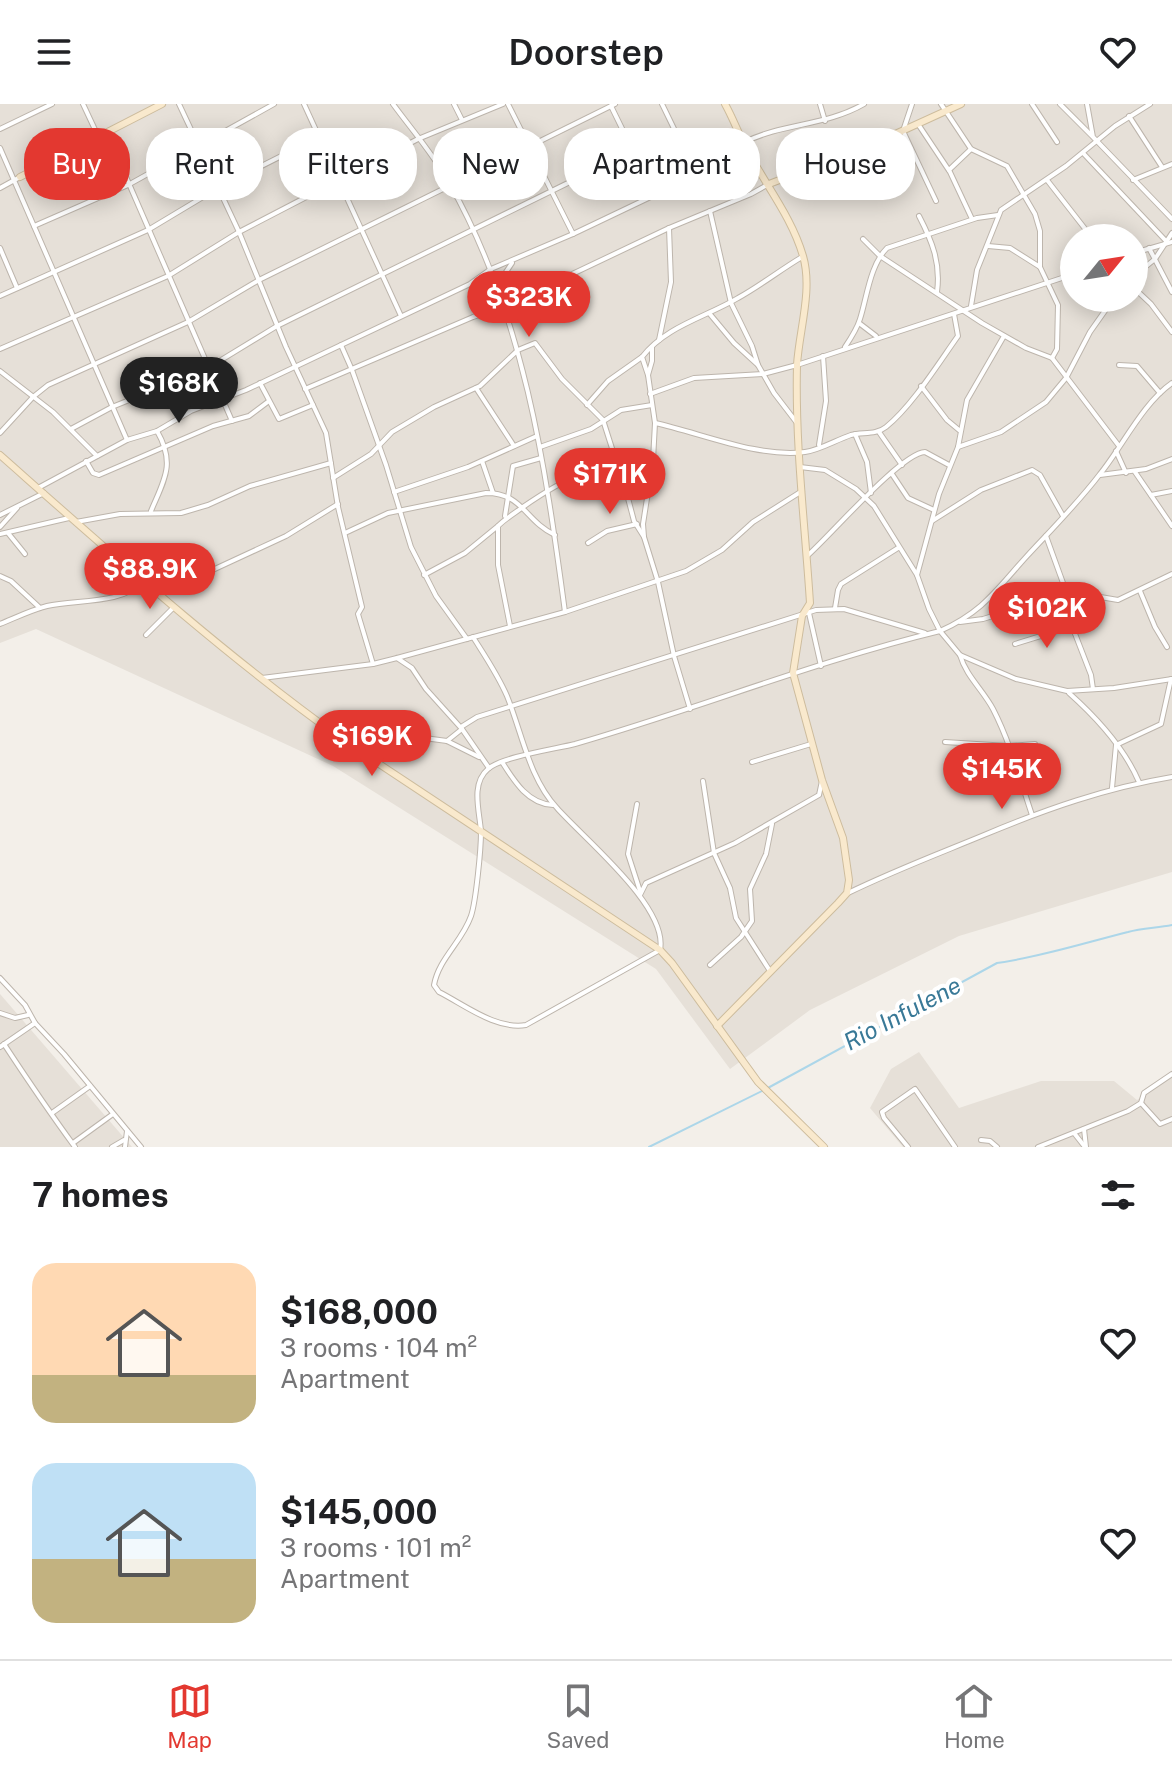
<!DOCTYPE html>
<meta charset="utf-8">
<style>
body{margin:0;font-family:"Public Sans",sans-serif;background:#f2f2f2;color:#202124;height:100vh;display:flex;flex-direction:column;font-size:30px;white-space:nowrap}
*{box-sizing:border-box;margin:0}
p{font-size:26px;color:#757577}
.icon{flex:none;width:44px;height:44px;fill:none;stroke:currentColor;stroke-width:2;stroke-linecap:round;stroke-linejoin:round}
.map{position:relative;height:1043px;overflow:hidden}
.drawer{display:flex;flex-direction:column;background:#fff;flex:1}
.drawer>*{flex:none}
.top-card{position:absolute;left:24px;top:24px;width:1124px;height:72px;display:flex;gap:16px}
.needle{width:52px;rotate:60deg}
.controls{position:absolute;left:1060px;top:120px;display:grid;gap:16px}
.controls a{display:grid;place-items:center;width:88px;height:88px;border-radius:50%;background:#fff;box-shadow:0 4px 20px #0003;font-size:40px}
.price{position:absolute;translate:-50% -68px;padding:0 18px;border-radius:28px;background:#e33830;color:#fff;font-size:26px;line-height:52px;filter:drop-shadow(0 2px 4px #0008)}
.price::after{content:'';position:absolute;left:50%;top:48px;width:24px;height:18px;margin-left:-12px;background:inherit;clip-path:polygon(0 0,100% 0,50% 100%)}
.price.on{background:#222;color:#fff}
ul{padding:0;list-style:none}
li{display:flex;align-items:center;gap:24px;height:200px;padding:0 32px}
li span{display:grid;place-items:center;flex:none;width:224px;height:160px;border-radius:24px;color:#555}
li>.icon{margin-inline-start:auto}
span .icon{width:96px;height:96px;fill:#fffc;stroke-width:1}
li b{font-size:34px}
h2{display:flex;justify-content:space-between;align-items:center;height:96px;padding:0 32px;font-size:34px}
.tag{padding:0 28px;border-radius:32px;background:#fff;box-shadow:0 4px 20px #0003;font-size:28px;line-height:72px}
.tag.on{background:#e33830;color:#fff}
header{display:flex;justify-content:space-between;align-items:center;height:104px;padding:0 32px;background:#fff;font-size:36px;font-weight:600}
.tab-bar{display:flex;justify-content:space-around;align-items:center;height:112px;border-top:2px solid #e0e0e0;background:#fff;font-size:22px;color:#757577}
.tab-bar a{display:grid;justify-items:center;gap:4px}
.tab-bar .on{color:#e33830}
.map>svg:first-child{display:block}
.residential{fill:#e6e0d8;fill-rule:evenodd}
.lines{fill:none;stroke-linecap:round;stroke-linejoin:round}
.stream{stroke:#acd6e9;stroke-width:2}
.street-casing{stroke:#bdb5ac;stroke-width:6}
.secondary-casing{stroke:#cdbc9d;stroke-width:8}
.street{stroke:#fff;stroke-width:4}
.secondary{stroke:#f9e9cd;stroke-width:6}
.labels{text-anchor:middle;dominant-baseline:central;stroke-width:8;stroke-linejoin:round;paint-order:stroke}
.water-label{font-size:24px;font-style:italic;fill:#397997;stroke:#fff}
</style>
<header><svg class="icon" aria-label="menu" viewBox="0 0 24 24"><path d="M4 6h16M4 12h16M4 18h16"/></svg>Doorstep<svg class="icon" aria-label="heart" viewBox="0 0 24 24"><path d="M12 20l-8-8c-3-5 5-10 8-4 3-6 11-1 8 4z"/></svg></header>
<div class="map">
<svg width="1172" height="1043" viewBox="0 0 1172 1043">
<rect width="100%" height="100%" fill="#f3efe9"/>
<g class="residential">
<path d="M0,0H1172V768L959,832L810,906L730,965L656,865L333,662L36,525L0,539ZM1074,134H1134V194H1074Z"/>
<path d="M0,890L132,1043H0Z"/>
<path d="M919,948L959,1004L1041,977H1114L1137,996L1172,973V1043H903L870,1004L891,965Z"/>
</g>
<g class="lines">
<path class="stream" d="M649,1043L766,985L997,859C1041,853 1084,839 1128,828C1142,824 1157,824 1172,821"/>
<g class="street-casing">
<g id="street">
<path d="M83,0L98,32"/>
<path d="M179,0L239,128L286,243L326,329L338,403L362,503L358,510L373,560"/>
<path d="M304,0L401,212"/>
<path d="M393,0C412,26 434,51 450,80C524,212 545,359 565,508"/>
<path d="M454,0L462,16"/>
<path d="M508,0L573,130"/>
<path d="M662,0L696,70"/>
<path d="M820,0L825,17"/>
<path d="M912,0L903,27L936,97"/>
<path d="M941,0L971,45L1007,62L1035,110L1040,127V163L1058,201L1057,245L1052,254"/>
<path d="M1032,0L1057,38"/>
<path d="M1060,0L1092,32"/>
<path d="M1087,0L1093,33L1172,115"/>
<path d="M611,2L654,90"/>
<path d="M1129,12L1162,63"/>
<path d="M918,20L950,68L972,115"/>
<path d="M0,25L52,0"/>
<path d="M107,29L232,317"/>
<path d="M745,38C783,19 826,22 864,0"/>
<path d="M0,44L127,336"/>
<path d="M1083,49L1166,137"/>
<path d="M949,66L971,45"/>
<path d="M1047,76L1086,126"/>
<path d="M1133,76L1172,60"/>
<path d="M0,84L20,73"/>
<path d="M710,107L731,199L752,242L758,261"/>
<path d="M919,112C932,137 941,159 937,188"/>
<path d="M34,122L128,81L274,0"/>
<path d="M863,135L880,152L982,219L1026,244L1052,254L1119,342"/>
<path d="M988,142L1010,144L1040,163"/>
<path d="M0,144L17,184"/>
<path d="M1149,144L1172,188"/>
<path d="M1134,149L1172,138"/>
<path d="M1134,172L1155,155L1172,129"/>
<path d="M498,180L512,159"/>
<path d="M1134,184L1151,200L1172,228"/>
<path d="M0,192L148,126L218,84L313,36L323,37"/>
<path d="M971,202L977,166L1001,106L1066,62L1115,22L1150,0"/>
<path d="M709,209L734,239L758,261L774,289L797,319"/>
<path d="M859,219L876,232"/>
<path d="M659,236L671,178L669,124"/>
<path d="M341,241L352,266L386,361L411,443L436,492L467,535"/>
<path d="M845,243C851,234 857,225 860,215C867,193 870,161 887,144L977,114L998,111"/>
<path d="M0,245L168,172L239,128L418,35L503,0"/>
<path d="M1119,261L1137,262L1160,289"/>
<path d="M0,267L53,308L97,352"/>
<path d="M648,271L652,257V243"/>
<path d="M260,279L279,315L313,301"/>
<path d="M921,282L947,316L959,326"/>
<path d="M476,284L514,342"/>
<path d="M305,285L473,213L505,202L669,124L751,90L767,81"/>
<path d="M650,290L694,274L763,270L797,261L1074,170"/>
<path d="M587,301L608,277L642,253"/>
<path d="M655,319C701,329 758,354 805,348C820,346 836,336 851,331C863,328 876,331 886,323C912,302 938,260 958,232L954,210"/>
<path d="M71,325L112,303L208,264L277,222L633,47"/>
<path d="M879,328L902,361"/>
<path d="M0,329L33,293L48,281L188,218L259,176L615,0"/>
<path d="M855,330L867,358L871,389"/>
<path d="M819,341L826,297L823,252"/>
<path d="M540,343L591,325L621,306L652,301"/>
<path d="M958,343L1001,328L1046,298L1066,274L1090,228L1114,194"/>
<path d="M1116,347L1126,369"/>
<path d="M86,357L93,369L99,371L213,322L249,312L269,297"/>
<path d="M482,357L493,389"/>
<path d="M619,360L634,417L644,433"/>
<path d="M800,363L825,366L856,385L874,402L917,471L929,505L940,527L960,551L1016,575L1067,587L1114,584L1172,575"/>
<path d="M1135,368L1172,422"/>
<path d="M892,370L908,394L934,406"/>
<path d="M1100,371L1146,365L1172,355"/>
<path d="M333,374L371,350L392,328L434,303L480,282L518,246L535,239L562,275L603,316L617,360"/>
<path d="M38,384L127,336L157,327L191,307L246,286L470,180L491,165L573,130L747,47"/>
<path d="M394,388L468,363L537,332"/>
<path d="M1151,391L1172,387"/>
<path d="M151,407C164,376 176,360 157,327"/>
<path d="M0,411L44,389"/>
<path d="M505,412L513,362L541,354"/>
<path d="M932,417L981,386L1032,366L1040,371L1063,412"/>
<path d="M76,418L120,410L181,409L208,401L250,382L331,359"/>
<path d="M0,423L17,404"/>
<path d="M8,429L25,450"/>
<path d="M345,429L388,409L486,389C523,389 525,417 555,431"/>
<path d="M0,430L69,414"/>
<path d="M1046,432L1067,490"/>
<path d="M588,439L607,427L637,420"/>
<path d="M807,452C830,432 901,349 925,348L949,361"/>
<path d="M424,471L465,449L498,422"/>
<path d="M917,471L939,390L958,343L967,296L1004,232"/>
<path d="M0,472L11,477L40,504"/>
<path d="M1140,487L1155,523L1167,543"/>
<path d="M158,488L191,476L286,432L338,400"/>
<path d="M1060,491L1091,571L1093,585"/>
<path d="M835,504L838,486L841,480L898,444"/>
<path d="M809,509L821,562"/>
<path d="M960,518L983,515L1060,491L1083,490L1118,496L1172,470"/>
<path d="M0,520C15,514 31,506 47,502C76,495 120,501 143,478"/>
<path d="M510,522L498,461V422C506,414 515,409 523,403C563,375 601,355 652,361"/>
<path d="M146,531L173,504"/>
<path d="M473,533C485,552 498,571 507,592C522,629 529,674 557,704C583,734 669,803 660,846L526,921C496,926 465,901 439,888L434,881C439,854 462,838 471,812C476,797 481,745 481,728C480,709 470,680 488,665C501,653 555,645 575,640C697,605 816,557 940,527C984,507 996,486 1027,452C1052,425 1078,399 1100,370C1122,343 1143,299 1172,279"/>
<path d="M1015,540L1070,523"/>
<path d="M960,551C966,572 983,586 993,605C1010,638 1020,675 1032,711"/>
<path d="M397,554L412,564L426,585L462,625L489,664"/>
<path d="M262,574L373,560L397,554L565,508L686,467L722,446L753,418L802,387"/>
<path d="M1069,589C1097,614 1124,643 1139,678"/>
<path d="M690,605L674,552L658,478L644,433L643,420L653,356L655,319L648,271L642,253C666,222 706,213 738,194C760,182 780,166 802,153"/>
<path d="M461,623L477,613L816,506L844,505L925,529"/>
<path d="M447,637L462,625"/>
<path d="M945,638L1008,642L1035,640"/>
<path d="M363,650L417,633L447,637L479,653"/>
<path d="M502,658C514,677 528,700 553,701"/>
<path d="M752,658L811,640"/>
<path d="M703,677L714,749L730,784L736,814L770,867"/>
<path d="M1112,684L1116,641L1161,620L1171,575"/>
<path d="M637,700L628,750L640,787"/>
<path d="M848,789C893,767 938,750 984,731C1046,705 1106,684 1172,673"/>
<path d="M640,791L646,779L735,739L819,691L822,677"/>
<path d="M710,861L741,833L752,817L750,785L766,750L772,720"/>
<path d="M0,874L25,901L35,919L64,950L141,1043"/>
<path d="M0,909L15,914L28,911"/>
<path d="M4,940C27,975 50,1009 75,1043"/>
<path d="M0,943L35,919"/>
<path d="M1141,999L1160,1020L1172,1015"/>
<path d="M52,1009L90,982"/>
<path d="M1084,1025L1086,1043"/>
<path d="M1074,1029L1085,1043"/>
<path d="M981,1036L990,1037L997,1043"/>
<path d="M73,1039L113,1010"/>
<path d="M112,1043L124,1036"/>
<path d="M125,1043L127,1027"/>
<path d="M908,1043L884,1014L882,1008L915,985L955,1043"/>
<path d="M1038,1043L1128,1007L1141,999L1144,989L1172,970"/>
</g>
</g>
<g class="secondary-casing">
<g id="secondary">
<path d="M20,73L162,0"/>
<path d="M769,80L869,42L961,0"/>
<path d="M0,351C112,450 224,551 346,638L660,846L672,859L758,978L824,1043"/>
<path d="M717,922L838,799L847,789L849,776L843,734L822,676L793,569L802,512L810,499C805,421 795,341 797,261C799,227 813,186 803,152C792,114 767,83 749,49C740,34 734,16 725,0"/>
</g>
</g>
<use href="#street" class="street"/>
<use href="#secondary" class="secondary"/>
</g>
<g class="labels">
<g class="water-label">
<text transform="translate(902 909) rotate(-28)">Rio Infulene</text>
</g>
</g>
</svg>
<div class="controls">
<a><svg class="needle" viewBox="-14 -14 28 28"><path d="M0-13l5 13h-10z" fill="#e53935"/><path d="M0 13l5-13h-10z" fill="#757577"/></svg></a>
</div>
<b class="price" style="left:529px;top:235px">$323K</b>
<b class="price on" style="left:179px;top:321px">$168K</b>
<b class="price" style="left:610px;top:412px">$171K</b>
<b class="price" style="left:150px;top:507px">$88.9K</b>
<b class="price" style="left:1047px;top:546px">$102K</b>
<b class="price" style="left:372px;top:674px">$169K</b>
<b class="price" style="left:1002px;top:707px">$145K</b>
<div class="top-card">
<a class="tag on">Buy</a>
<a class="tag">Rent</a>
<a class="tag">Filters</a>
<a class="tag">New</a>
<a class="tag">Apartment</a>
<a class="tag">House</a>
</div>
</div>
<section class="drawer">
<h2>7 homes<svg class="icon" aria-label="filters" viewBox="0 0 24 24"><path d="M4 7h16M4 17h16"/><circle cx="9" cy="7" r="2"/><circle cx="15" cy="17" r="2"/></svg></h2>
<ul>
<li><span style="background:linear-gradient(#ffd9b3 70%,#c2b280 0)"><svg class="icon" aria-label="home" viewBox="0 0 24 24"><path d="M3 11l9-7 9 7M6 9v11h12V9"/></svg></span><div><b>$168,000</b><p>3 rooms · 104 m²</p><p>Apartment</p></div><svg class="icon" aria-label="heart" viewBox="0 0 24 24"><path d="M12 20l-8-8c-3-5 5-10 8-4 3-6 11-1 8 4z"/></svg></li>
<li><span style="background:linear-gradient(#bfe0f5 60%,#c2b280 0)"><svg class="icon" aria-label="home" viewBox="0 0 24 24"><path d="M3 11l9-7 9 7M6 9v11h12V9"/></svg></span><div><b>$145,000</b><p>3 rooms · 101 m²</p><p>Apartment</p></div><svg class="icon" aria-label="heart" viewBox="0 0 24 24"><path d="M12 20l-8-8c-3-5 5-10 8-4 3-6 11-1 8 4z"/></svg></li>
</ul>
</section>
<nav class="tab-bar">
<a class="on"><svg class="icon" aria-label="map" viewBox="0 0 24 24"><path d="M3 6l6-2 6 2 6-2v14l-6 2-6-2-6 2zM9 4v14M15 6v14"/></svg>Map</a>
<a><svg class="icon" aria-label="saved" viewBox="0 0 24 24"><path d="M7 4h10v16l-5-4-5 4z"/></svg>Saved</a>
<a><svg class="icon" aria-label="home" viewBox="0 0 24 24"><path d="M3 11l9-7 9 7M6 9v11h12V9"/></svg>Home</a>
</nav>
